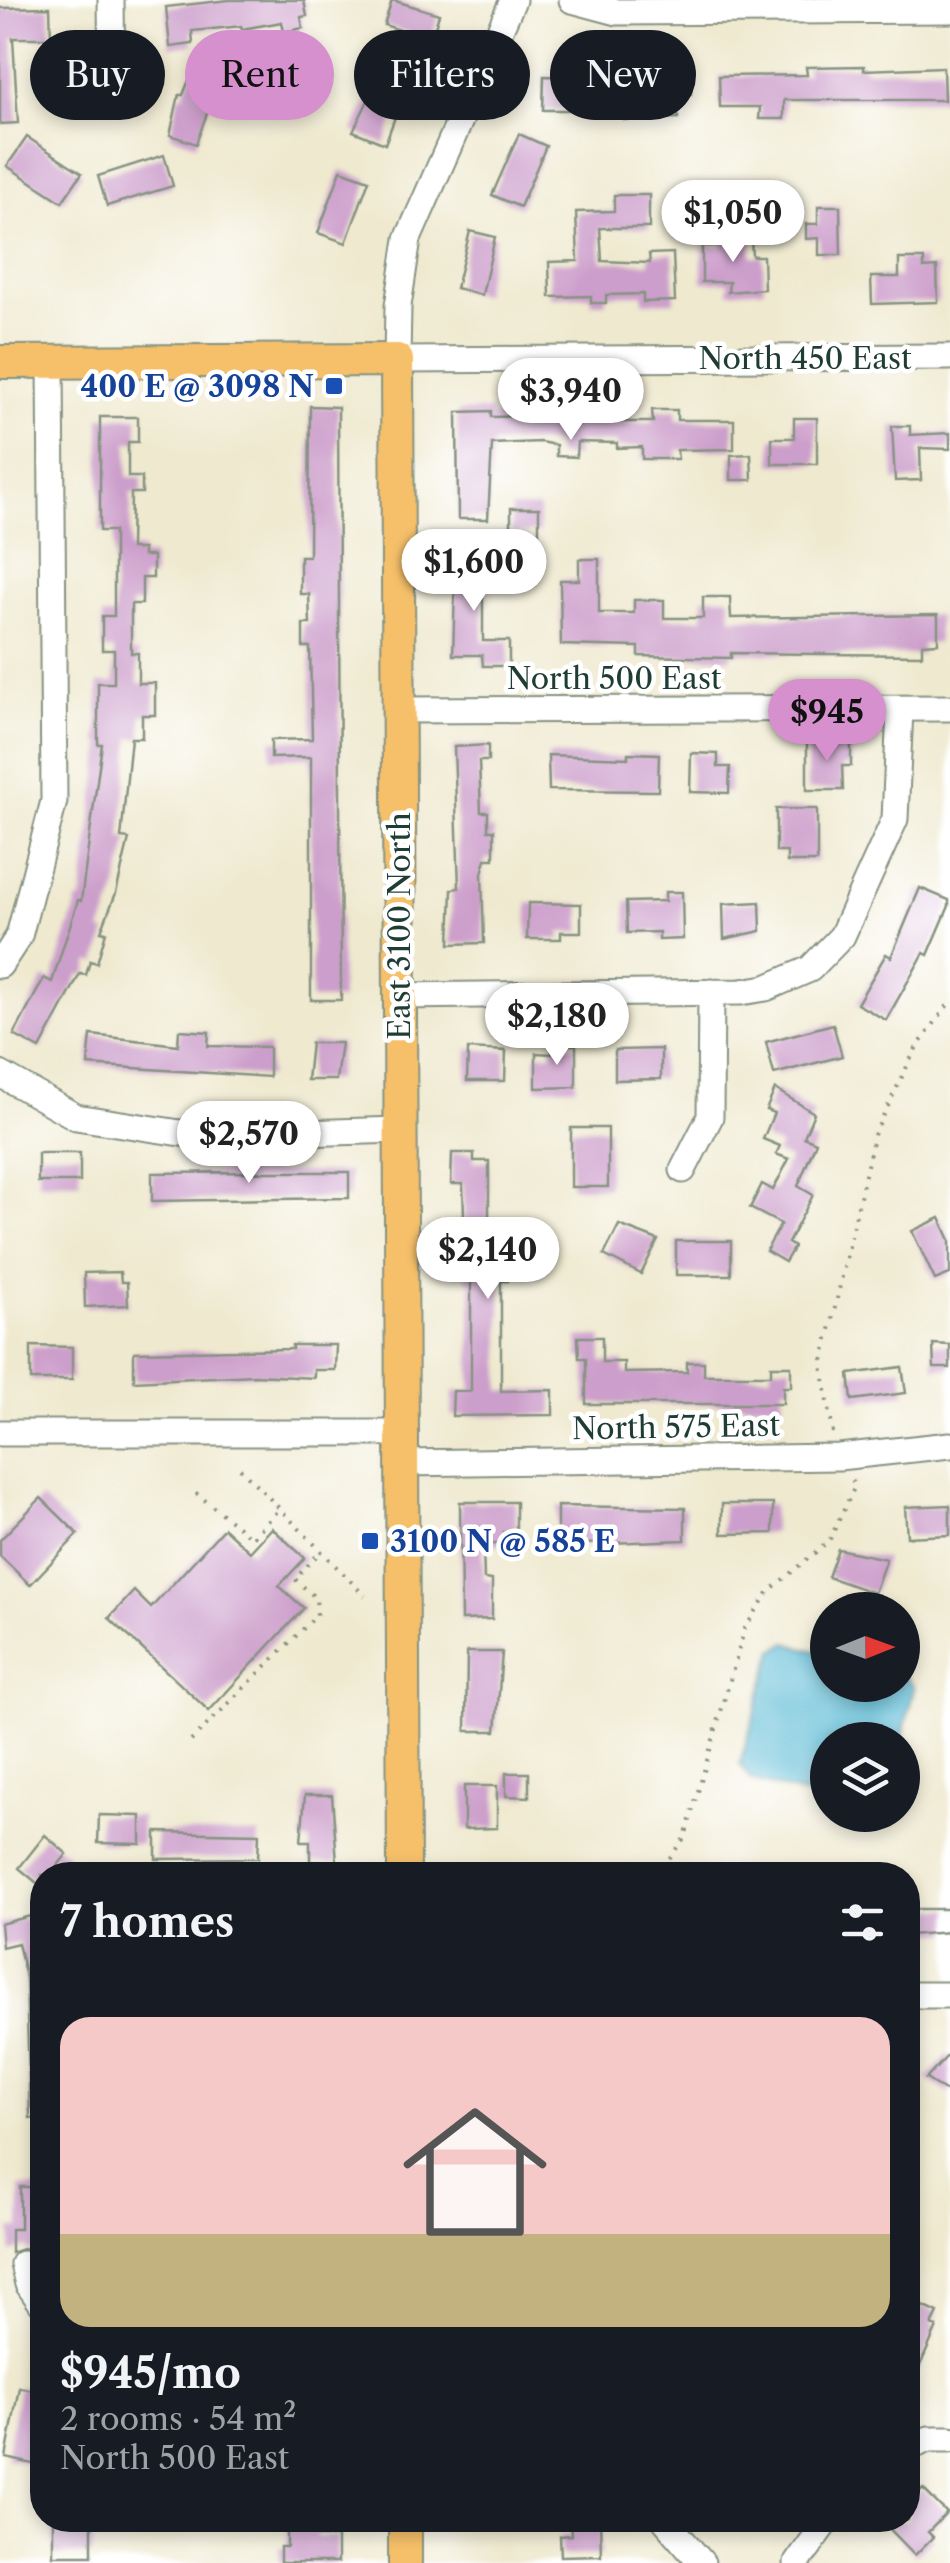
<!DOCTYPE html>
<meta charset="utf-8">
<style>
body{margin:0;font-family:"Libre Caslon Text",serif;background:#242831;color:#f1f3f6;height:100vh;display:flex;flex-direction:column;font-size:38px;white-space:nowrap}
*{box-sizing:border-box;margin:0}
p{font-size:32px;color:#9ea1a6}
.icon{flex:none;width:55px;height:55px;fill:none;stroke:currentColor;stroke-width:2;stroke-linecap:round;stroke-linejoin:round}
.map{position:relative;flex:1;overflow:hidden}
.drawer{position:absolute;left:30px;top:1862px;width:890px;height:670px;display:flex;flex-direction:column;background:#171b24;border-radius:40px;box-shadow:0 5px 15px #0003}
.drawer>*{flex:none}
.hud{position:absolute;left:30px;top:30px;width:890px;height:90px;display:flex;gap:20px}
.needle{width:65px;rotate:89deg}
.tools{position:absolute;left:810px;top:1592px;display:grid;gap:20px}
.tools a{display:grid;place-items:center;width:110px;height:110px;border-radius:50%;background:#171b24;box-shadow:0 5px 15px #0003;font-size:50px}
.price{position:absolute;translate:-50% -85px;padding:0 22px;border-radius:35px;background:#fff;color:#222;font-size:32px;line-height:65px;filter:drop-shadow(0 2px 5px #0008)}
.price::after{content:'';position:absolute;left:50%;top:60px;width:30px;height:22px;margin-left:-15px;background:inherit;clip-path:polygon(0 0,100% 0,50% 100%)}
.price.current{background:#d690ce;color:#111}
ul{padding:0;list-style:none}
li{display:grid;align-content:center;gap:20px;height:530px;padding:0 30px}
li span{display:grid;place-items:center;height:310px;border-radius:30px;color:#555}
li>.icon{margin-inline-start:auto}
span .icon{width:180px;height:180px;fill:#fffc;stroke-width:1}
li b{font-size:42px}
h2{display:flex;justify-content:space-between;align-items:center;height:120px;padding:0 30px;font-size:42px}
.tag{padding:0 35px;border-radius:45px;background:#171b24;box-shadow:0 5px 15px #0003;font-size:35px;line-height:90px}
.tag.current{background:#d690ce;color:#111}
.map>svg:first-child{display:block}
.water{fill:#54b8d3;stroke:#3a7a84;stroke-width:2.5}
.building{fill:#cc9ecb}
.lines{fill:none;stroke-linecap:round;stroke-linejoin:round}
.minor-casing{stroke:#879382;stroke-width:29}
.major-casing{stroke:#879382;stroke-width:36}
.path{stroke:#879382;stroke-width:4;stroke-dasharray:2.5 8;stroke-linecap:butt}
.minor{stroke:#fff;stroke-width:25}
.major{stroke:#f6c06b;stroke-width:32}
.transit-dot{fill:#1a4fb4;stroke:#fff;stroke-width:4}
.labels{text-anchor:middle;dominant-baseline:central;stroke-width:9;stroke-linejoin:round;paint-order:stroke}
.street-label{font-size:30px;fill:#1f3d34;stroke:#fff}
.transit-label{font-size:30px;font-weight:bold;fill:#164399;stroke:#fff;text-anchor:end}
</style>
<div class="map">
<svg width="950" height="2563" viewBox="0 0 950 2563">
<rect width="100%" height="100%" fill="#fff"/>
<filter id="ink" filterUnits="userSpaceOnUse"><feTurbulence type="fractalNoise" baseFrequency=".01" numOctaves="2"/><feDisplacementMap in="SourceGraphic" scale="20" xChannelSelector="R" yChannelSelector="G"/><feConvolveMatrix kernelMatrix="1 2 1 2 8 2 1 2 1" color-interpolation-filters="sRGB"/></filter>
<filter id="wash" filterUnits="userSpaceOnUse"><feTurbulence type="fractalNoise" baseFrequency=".0048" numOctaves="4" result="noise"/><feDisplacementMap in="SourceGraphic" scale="40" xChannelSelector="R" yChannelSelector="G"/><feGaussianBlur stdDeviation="2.25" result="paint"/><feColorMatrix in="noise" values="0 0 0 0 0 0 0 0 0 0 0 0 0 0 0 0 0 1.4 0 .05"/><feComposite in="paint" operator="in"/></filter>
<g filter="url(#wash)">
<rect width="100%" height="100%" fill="#efe9cf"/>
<path class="water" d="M786,1643L827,1654L828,1685H902L903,1674L914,1687L902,1740H828L827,1801L751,1780L740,1764L774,1650Z"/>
<g id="blocks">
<g class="building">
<path d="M229,0H304L307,16L301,17L303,28L284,32L282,22L242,29L241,26L192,31L193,44L170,47L166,7Z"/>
<path d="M392,0L439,14L431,40L384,25Z"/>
<path d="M50,7L51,38H13L18,123L0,124V8Z"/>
<path d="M864,66V70L943,67L944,100H784V119H759L760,107H720L719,76L807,75L806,67Z"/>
<path d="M579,71H605V80L651,79V72H690L691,94H678V118L624,120V110H543L544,76L579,77Z"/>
<path d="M381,74L407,85L385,144L353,131Z"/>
<path d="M191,75L217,85L196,144L170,135L179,95H183Z"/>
<path d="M519,134L546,146L520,207L492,195Z"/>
<path d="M27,137L82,173L62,202L7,166Z"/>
<path d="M164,155L173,186L107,206L98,176Z"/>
<path d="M341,170L369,180L346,243L318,233Z"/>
<path d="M614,195H649V228H600L602,261L650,263L649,254L673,253L675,301L643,302V294L606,295V303H591V296L550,297L549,262L578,261L576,212L614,211Z"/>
<path d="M818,206H840L841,255H819V238L806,239V224H818Z"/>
<path d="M470,231L495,237L482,295L456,288Z"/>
<path d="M722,235L751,238L752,256H763L764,289L728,292L729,282H702V246H722Z"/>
<path d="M899,259H924V268L937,267L938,302L872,304L871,277H899Z"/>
<path d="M310,406L338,407L341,1000H311V757L271,758V740L312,739L310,647H303V624H310L309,594H300V556H309Z"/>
<path d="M652,410H677V420H734V449L677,450L678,459H642V447L617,448V443L577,442L576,457L556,456V445L540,442L492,444L488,519H458L457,412L491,411V417L595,414V422H653Z"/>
<path d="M100,417H138V442H128V477H142V493H131L130,549H143V556H153V578H142V604H131V653H138V683H155V715H142V738H131L121,838L129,839L116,893L101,931L106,932L97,963L90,961L86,975L80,974L40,1049L14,1035L44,978L52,982L78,900L81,901L102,744H98V683H114V650H102V616H114V531H100Z"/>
<path d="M794,418H817V464H772V438H794Z"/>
<path d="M892,426H910V435L950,433V449L920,448L921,480L895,481Z"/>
<path d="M751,454L752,480H731V455Z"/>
<rect x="511" y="508" width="28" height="25"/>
<path d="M456,553H483V641H509V666H483L482,655H453Z"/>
<path d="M579,559H599V613H634V600H664V618H703V597H730L731,618L938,615V643L922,644V655L731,653V658L639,656V647L561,645L560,580H579Z"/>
<path d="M851,741V766H842L843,790H807V742Z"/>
<path d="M488,745V761H479L481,812H488V830H494V859H486L482,873L484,943L450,944L452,889L459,888L454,747Z"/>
<path d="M628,753L659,754L658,791L549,790L548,755L628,758Z"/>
<path d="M691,753L718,754V767H730L729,793L690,792Z"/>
<path d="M776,809H817V862H787V852H776Z"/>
<path d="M920,888L949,900V906L928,955L924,953L886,1020L857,1004L886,954L891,957Z"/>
<path d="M665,892H682L683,939L659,940V932L627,933L626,902L665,901Z"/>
<path d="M760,902L761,931L724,939L723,904Z"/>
<path d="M528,903L581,904V932H561V939H527Z"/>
<path d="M833,1024L842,1056L774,1074L766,1042Z"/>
<path d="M179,1030L209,1032L208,1046L269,1047V1077L88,1065L91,1035L178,1045Z"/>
<path d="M311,1043H341L336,1080H307Z"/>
<path d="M552,1045H576V1087L536,1088V1053L552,1054Z"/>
<path d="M468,1049L506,1051L505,1081H467Z"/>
<path d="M661,1049V1079L615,1080V1050Z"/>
<path d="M775,1089L814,1113L804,1137L816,1142L798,1186L813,1195L788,1243L794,1247L785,1262L766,1251L781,1224L750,1208L762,1184L773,1190L789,1159L776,1154L780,1146L763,1139L774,1113L766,1110Z"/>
<rect x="571" y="1128" width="37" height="59"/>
<rect x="38" y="1153" width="42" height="29"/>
<path d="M452,1153H474V1161H489V1220H508V1281H501V1391L553,1390V1415L452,1416L453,1391H471V1281H466L463,1184H451Z"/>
<path d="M282,1172H349V1198L152,1201V1173Z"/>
<path d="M940,1218L950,1240V1274L935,1280L912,1231Z"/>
<path d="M619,1225L658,1240L641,1274L604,1255Z"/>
<rect x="676" y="1241" width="55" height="34"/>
<path d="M120,1272L121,1282H127L128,1305L85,1307L84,1273Z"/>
<path d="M578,1337H602V1362H624V1373L687,1372V1362H704V1375H771V1366H791V1387H783V1404H586V1358H579Z"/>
<path d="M933,1344L950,1345V1368H934Z"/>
<path d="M292,1345H336L335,1370H314V1378L255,1375L134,1381V1352L292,1349Z"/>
<path d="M31,1346L72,1347V1380H31Z"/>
<path d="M902,1367L906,1393L852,1400L849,1374Z"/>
<path d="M41,1498L78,1534L30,1585L0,1556V1540Z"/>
<path d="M460,1502H516V1532H504L505,1544H483L484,1579L492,1580V1619L461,1620Z"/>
<path d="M722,1504H773V1533L722,1534Z"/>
<path d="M950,1505V1535L907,1537L905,1507Z"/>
<path d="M557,1506L685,1508V1540L557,1545Z"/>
<path d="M224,1528L250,1552L272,1528L305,1558L279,1586L304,1608L209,1711L109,1618L134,1591L151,1608Z"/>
<path d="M838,1549L886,1559L874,1593L828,1577Z"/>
<path d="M467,1652H502L496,1731H466Z"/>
<path d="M506,1773H529V1797L506,1796Z"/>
<path d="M464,1786H497V1828L464,1829Z"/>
<path d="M305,1795H332L337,1862H310V1841H301Z"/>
<path d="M99,1815L141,1816V1844L98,1843Z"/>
<path d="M156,1832L259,1834L258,1858L156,1859Z"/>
<path d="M45,1835L67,1854L50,1875H42V1883H37L19,1868Z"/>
<path d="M908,1909H950V1932L908,1935Z"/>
<path d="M38,1914L42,1932V2117L30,2118L26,1978L18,1943L2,1947L0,1924Z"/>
<path d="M950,2053V2094L926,2079Z"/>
<path d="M20,2187H42V2250H37V2256L26,2248L11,2253V2229H20Z"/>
<path d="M921,2305L938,2313L932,2325L937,2327L908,2393V2323L912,2325Z"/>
<path d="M19,2387L42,2392V2466L6,2458Z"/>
<path d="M923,2489L947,2513L928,2532L933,2537L915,2555L881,2520H908V2504Z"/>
<rect x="53" y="2520" width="39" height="35"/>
<path d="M287,2520H316L317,2537H337V2563H280V2547H287Z"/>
<path d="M570,2520H600L601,2555L561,2556L560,2536L571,2535Z"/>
</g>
</g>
</g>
<g filter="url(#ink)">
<use href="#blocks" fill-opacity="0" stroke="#879382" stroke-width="2.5"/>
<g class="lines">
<g class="minor-casing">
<g id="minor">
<path d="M111,0L112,80"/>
<path d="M513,0L408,239L398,306L397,360L950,357"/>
<path d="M572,0L617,12L950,10"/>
<path d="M399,710L950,708"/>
<path d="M0,965L19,936L54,801L51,362"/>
<path d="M399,996L741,992L766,988L810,969L842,936L895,819L900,710"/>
<path d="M0,1074L76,1117L200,1136L400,1130"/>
<path d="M683,1170L710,1117L711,992"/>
<path d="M0,1433H402"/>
<path d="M402,1463L839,1457L950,1445"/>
<path d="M908,1995H950"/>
<path d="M23,2264L28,2284L42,2304"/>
<path d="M908,2448L929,2439H950"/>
<path d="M665,2520L702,2563"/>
<path d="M797,2563L828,2520"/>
</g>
</g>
<g class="major-casing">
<g id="major">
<path d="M0,362L397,360L404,1875"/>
<path d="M405,2520V2563"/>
</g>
</g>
<g class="path">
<path d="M833,1433L822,1365L874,1135L915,1050L950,1002"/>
<path d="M240,1468L365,1596"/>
<path d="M196,1493L252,1538L280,1509"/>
<path d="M191,1741L317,1615L316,1598L295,1579L321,1551"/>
<path d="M657,1875L685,1837L745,1628L769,1591L829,1541L855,1486L852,1479"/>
</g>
<use href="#minor" class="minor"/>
<use href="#major" class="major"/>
</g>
</g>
<g class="transit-dot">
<rect x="324" y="376" width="20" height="20" rx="5"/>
<rect x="360" y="1531" width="20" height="20" rx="5"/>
</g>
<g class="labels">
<g class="street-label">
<text x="805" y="358">North 450 East</text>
<text x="614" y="678">North 500 East</text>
<text transform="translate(399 926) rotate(-90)">East 3100 North</text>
<text transform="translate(676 1427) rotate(-1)">North 575 East</text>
</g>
<g class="transit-label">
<text x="314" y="386">400 E @ 3098 N</text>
<text x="390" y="1541" text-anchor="start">3100 N @ 585 E</text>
</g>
</g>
</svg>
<div class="tools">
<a><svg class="needle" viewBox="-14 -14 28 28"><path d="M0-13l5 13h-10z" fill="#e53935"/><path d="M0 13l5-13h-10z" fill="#9ea1a6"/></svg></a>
<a><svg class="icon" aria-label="layers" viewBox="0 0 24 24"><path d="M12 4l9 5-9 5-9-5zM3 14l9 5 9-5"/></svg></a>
</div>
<b class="price" style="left:733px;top:265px">$1,050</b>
<b class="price" style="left:571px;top:443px">$3,940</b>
<b class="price" style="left:474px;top:614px">$1,600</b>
<b class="price current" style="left:827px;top:764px">$945</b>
<b class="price" style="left:557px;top:1068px">$2,180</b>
<b class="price" style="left:249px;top:1186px">$2,570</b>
<b class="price" style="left:488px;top:1302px">$2,140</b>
<div class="hud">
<a class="tag">Buy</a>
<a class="tag current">Rent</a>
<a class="tag">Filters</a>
<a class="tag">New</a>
</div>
<section class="drawer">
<h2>7 homes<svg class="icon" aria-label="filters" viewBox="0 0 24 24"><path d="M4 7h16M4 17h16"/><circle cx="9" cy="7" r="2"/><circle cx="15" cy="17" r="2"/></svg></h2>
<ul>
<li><span style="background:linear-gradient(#f6c9c9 70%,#c2b280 0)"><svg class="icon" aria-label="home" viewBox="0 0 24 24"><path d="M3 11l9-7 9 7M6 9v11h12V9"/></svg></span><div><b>$945/mo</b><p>2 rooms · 54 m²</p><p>North 500 East</p></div></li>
</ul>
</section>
</div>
